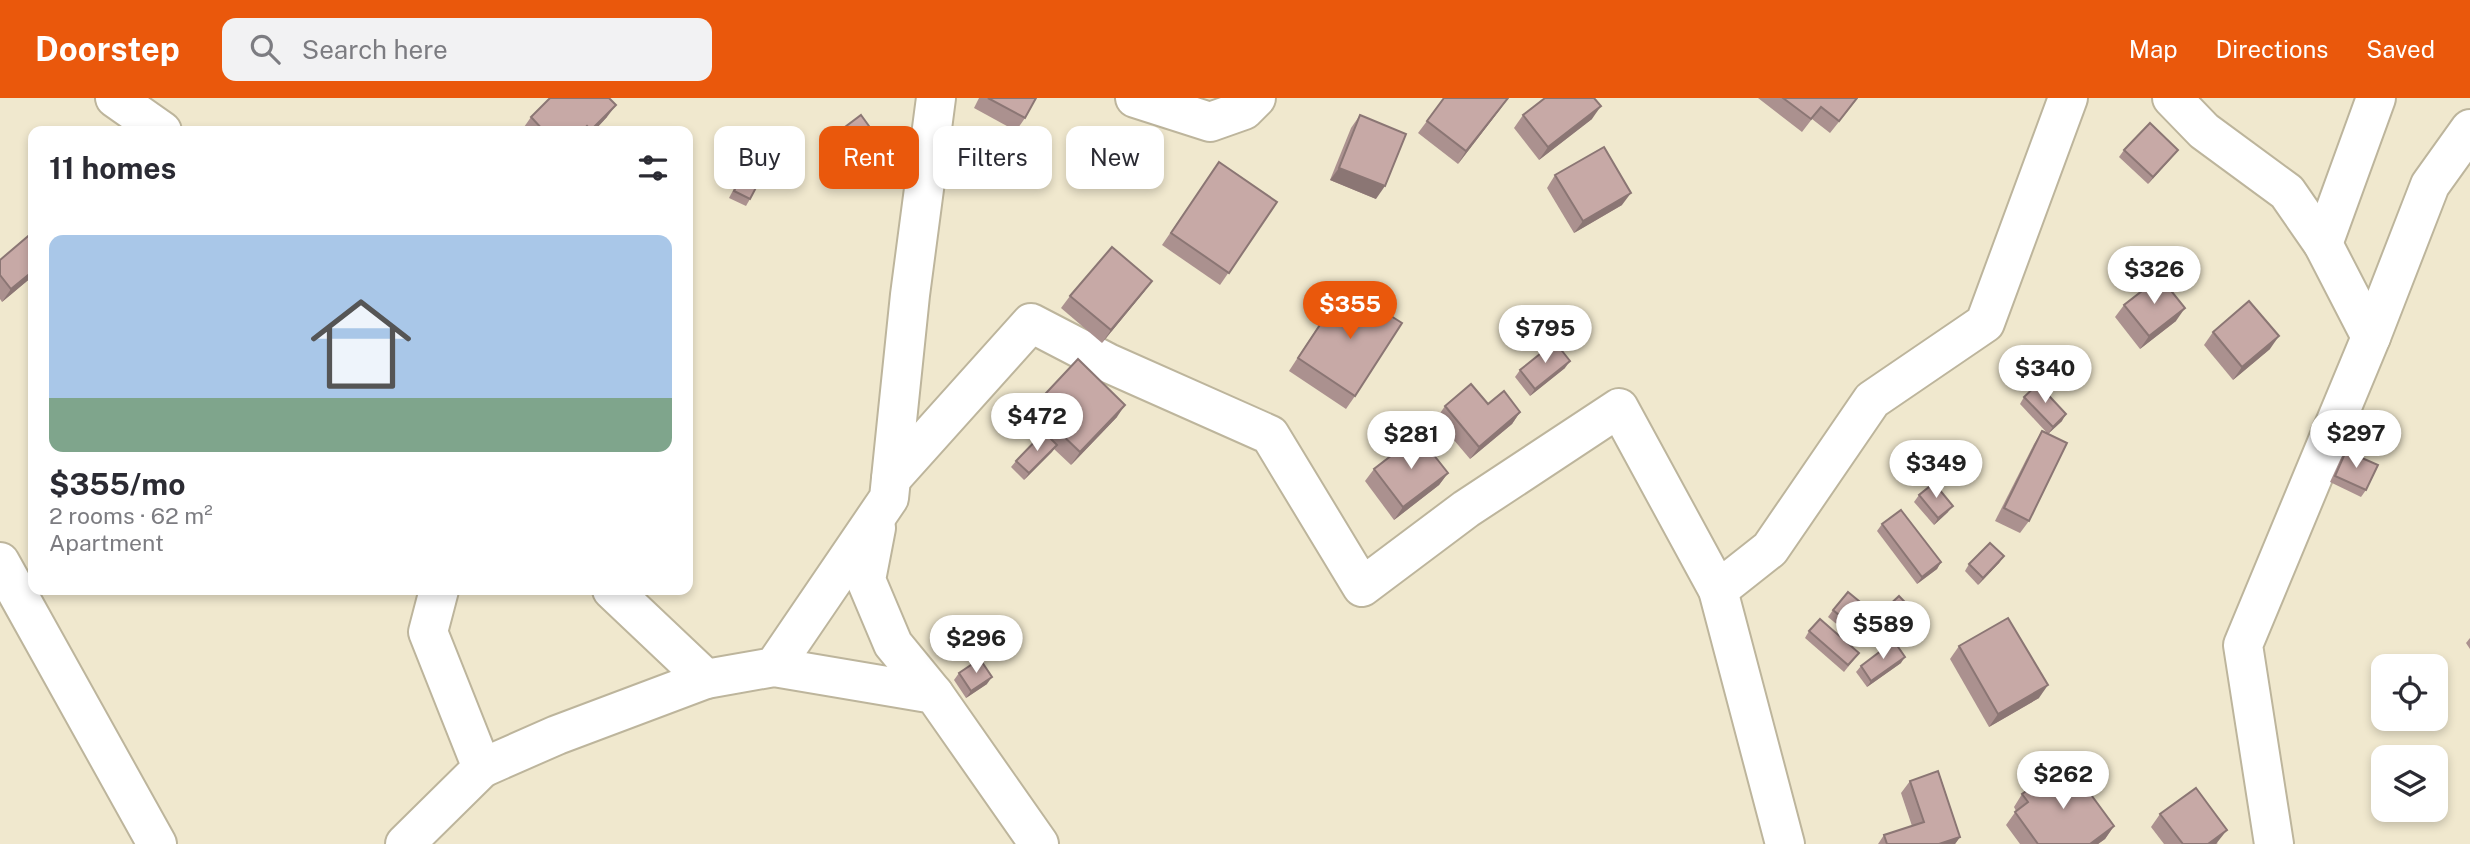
<!DOCTYPE html>
<meta charset="utf-8">
<style>
body{margin:0;font-family:"Public Sans",sans-serif;background:#f2f2f3;color:#2b2b33;height:100vh;display:flex;flex-direction:column;font-size:26px;white-space:nowrap}
*{box-sizing:border-box;margin:0}
p{font-size:23px;color:#7c7c81}
.icon{flex:none;width:38px;height:38px;fill:none;stroke:currentColor;stroke-width:2;stroke-linecap:round;stroke-linejoin:round}
.map{position:relative;flex:1;overflow:hidden}
.details{position:absolute;left:28px;top:28px;width:665px;height:469px;display:flex;flex-direction:column;background:#fff;border-radius:14px;box-shadow:0 4px 10px #0003}
.details>*{flex:none}
.hud{position:absolute;left:714px;top:28px;width:665px;height:63px;display:flex;gap:14px}
.controls{position:absolute;left:2371px;top:556px;display:grid;gap:14px}
.controls a{display:grid;place-items:center;width:77px;height:77px;border-radius:14px;background:#fff;box-shadow:0 4px 10px #0003;font-size:35px}
.price{position:absolute;translate:-50% -60px;padding:0 16px;border-radius:24px;background:#fff;color:#222;font-size:23px;line-height:46px;filter:drop-shadow(0 2px 4px #0008)}
.price::after{content:'';position:absolute;left:50%;top:42px;width:21px;height:16px;margin-left:-10px;background:inherit;clip-path:polygon(0 0,100% 0,50% 100%)}
.price.current{background:#ea580c;color:#fff}
ul{padding:0;list-style:none}
li{display:grid;align-content:center;gap:14px;height:371px;padding:0 21px}
li+li{border-top:2px solid #e1e1e2}
li span{display:grid;place-items:center;height:217px;border-radius:14px;color:#555}
li>.icon{margin-inline-start:auto}
span .icon{width:126px;height:126px;fill:#fffc;stroke-width:1}
li b{font-size:30px}
h2{display:flex;justify-content:space-between;align-items:center;height:84px;padding:0 21px;font-size:30px}
.chip{padding:0 24px;border-radius:14px;background:#fff;box-shadow:0 4px 10px #0003;font-size:24px;line-height:63px}
.chip.current{background:#ea580c;color:#fff}
header{display:flex;align-items:center;gap:42px;box-sizing:border-box;height:98px;padding:0 35px;background:#ea580c;color:#fff}
header strong{font-size:33px}
nav{display:flex;gap:38px;margin-inline-start:auto;font-size:24px}
.search{width:490px;height:63px;background:#f2f2f3;display:flex;align-items:center;gap:18px;box-sizing:border-box;padding:0 24px;border-radius:14px;color:#7c7c81;font-size:26px}
.map>svg:first-child{display:block}
.lines{fill:none;stroke-linecap:round;stroke-linejoin:round}
.minor-casing{stroke:#bdb59c;stroke-width:42}
.minor{stroke:#fff;stroke-width:38}
.wall{fill:#ab918f}
.shaded-wall{fill:#8b7674}
.building{fill:#c7a9a6;stroke:#8b7674;stroke-width:2}
</style>
<header>
<strong>Doorstep</strong>
<div class="search"><svg class="icon" aria-label="search" viewBox="0 0 24 24"><circle cx="10" cy="10" r="6"/><path d="M15 15l6 6"/></svg>Search here</div>
<nav><a>Map</a><a>Directions</a><a>Saved</a></nav>
</header>
<div class="map">
<svg width="2470" height="746" viewBox="0 0 2470 746">
<rect width="100%" height="100%" fill="#f0e8ce"/>
<g class="lines">
<g class="minor-casing">
<g id="minor">
<path d="M115,0L162,33"/>
<path d="M1135,0L1210,24L1244,12L1256,0"/>
<path d="M2172,0L2204,33L2287,94L2323,146L2371,239L2243,547L2274,746"/>
<path d="M2323,146L2376,0"/>
<path d="M2371,239L2430,87L2470,31"/>
<path d="M891,381L1031,225L1108,265L1270,337L1362,489L1466,411L1619,310L1718,492L1785,746"/>
<path d="M876,430L866,482L893,546L934,596"/>
<path d="M0,464L157,746"/>
<path d="M612,492L706,581L774,569L934,596L1039,746"/>
<path d="M1718,492L1770,451L1872,302L1985,225L2068,0"/>
<path d="M774,569L889,400L910,197L936,0"/>
<path d="M482,670L557,637L706,581"/>
<path d="M405,746L482,670L428,534L439,492"/>
</g>
</g>
<use href="#minor" class="minor"/>
</g>
<g class="wall">
<path d="M979,0H1036L1025,20L1016,33L974,10Z"/>
<path d="M1758,0H1858L1830,35L1812,21L1802,34Z"/>
<path d="M1501,10L1458,66L1418,35L1427,23Z"/>
<path d="M1360,17L1376,101L1330,82L1351,30Z"/>
<path d="M1523,17L1592,21L1539,62L1514,30Z"/>
<path d="M531,19H607L594,33H523L522,32Z"/>
<path d="M841,32L874,35L869,42L848,56L836,38Z"/>
<path d="M2124,52L2173,58L2148,86L2119,59Z"/>
<path d="M753,57L750,101L746,108L729,100L748,64Z"/>
<path d="M1219,64L1277,104L1220,187L1162,147Z"/>
<path d="M1555,77L1622,107L1574,135L1547,90Z"/>
<path d="M0,162L33,178L2,204L0,201Z"/>
<path d="M1152,183L1143,195L1102,245L1061,210L1070,198Z"/>
<path d="M1336,201L1355,298L1346,311L1289,273Z"/>
<path d="M2124,207L2176,223L2140,251L2115,219Z"/>
<path d="M2213,234L2270,251L2233,282L2204,247Z"/>
<path d="M1565,270L1530,298L1515,279L1520,272Z"/>
<path d="M2024,299L2062,323L2048,336L2020,306Z"/>
<path d="M1488,306L1520,314L1512,326L1470,361L1436,321L1445,308Z"/>
<path d="M1033,309L1117,319L1071,367L1054,351L1024,382L1011,369L1016,363L1040,337L1024,322Z"/>
<path d="M2042,333L2029,423L2020,435L1995,423L2034,346Z"/>
<path d="M2346,353L2366,392L2361,399L2330,384L2341,360Z"/>
<path d="M1374,371L1448,375L1439,387L1394,422L1365,383Z"/>
<path d="M1919,397L1948,414L1934,427L1914,404Z"/>
<path d="M1882,426L1941,464L1937,471L1917,486L1877,433Z"/>
<path d="M2004,458L1999,465L1978,487L1965,473L1969,466Z"/>
<path d="M1885,511L1919,519L1914,526L1900,539L1881,517Z"/>
<path d="M1833,512L1877,529L1862,547L1828,519Z"/>
<path d="M1809,533L1859,555L1844,574L1805,540Z"/>
<path d="M2470,540V551L2466,545Z"/>
<path d="M1959,548L2039,600L1989,629L1950,561Z"/>
<path d="M1901,565L1867,589L1856,574L1861,568Z"/>
<path d="M959,575L987,586L966,600L954,582Z"/>
<path d="M1910,683L1960,739L1955,746H1878L1884,737L1912,728L1901,695Z"/>
<path d="M2022,696L2114,728L2105,741L2098,746H2020L2006,727L2016,713L2014,709Z"/>
<path d="M2160,716L2218,745L2216,746H2164L2151,729Z"/>
</g>
<g class="shaded-wall">
<path d="M1508,0L1501,10L1458,66L1466,53Z"/>
<path d="M616,7L607,19L594,33H590Z"/>
<path d="M1601,8L1592,21L1539,62L1548,49Z"/>
<path d="M874,35L869,42L848,56L853,50Z"/>
<path d="M2178,52L2173,58L2148,86L2153,79Z"/>
<path d="M1339,70L1385,88L1376,101L1330,82Z"/>
<path d="M1631,95L1622,107L1574,135L1583,123Z"/>
<path d="M33,173V178L2,204L11,191Z"/>
<path d="M1152,183L1143,195L1102,245L1111,232Z"/>
<path d="M2185,210L2176,223L2140,251L2149,238Z"/>
<path d="M2279,238L2270,251L2233,282L2242,269Z"/>
<path d="M1570,263L1565,270L1530,298L1535,291Z"/>
<path d="M1125,307L1117,319L1071,367L1080,354Z"/>
<path d="M1520,314L1512,326L1470,361L1479,349Z"/>
<path d="M2066,316L2062,323L2048,336L2053,329Z"/>
<path d="M1057,347L1052,354L1024,382L1029,375Z"/>
<path d="M1448,375L1439,387L1394,422L1403,409Z"/>
<path d="M1953,408L1948,414L1934,427L1938,420Z"/>
<path d="M2004,458L1999,465L1978,487L1983,480Z"/>
<path d="M1941,464L1937,471L1917,486L1922,479Z"/>
<path d="M1919,519L1914,526L1900,539L1905,533Z"/>
<path d="M1905,559L1901,565L1867,589L1871,583Z"/>
<path d="M992,579L987,586L966,600L971,593Z"/>
<path d="M2048,587L2039,600L1989,629L1998,616Z"/>
<path d="M2114,728L2105,741L2098,746H2090Z"/>
<path d="M2227,732L2216,746H2208Z"/>
<path d="M1960,739L1955,746H1939Z"/>
</g>
<g class="building">
<path d="M550,0H609L616,7L591,32L587,28L582,33H544L531,19Z"/>
<path d="M988,0H1036L1025,20Z"/>
<path d="M1444,0H1508L1466,53L1427,23Z"/>
<path d="M1545,0H1594L1601,8L1548,49L1523,17Z"/>
<path d="M1783,0H1857L1839,23L1821,9L1811,21Z"/>
<path d="M861,17L874,35L853,50L841,32Z"/>
<path d="M1360,17L1406,36L1385,88L1339,70Z"/>
<path d="M2150,25L2178,52L2153,79L2124,52Z"/>
<path d="M1604,49L1631,95L1583,123L1555,77Z"/>
<path d="M753,57L769,65L750,101L734,93Z"/>
<path d="M1219,64L1277,104L1229,175L1171,135Z"/>
<path d="M33,134V173L11,191L0,177V162Z"/>
<path d="M1112,149L1152,183L1111,232L1070,198Z"/>
<path d="M2160,179L2185,210L2149,238L2124,207Z"/>
<path d="M1345,189L1402,225L1355,298L1298,260Z"/>
<path d="M2249,203L2279,238L2242,269L2213,234Z"/>
<path d="M1555,244L1570,263L1535,291L1520,272Z"/>
<path d="M1078,261L1125,307L1080,354L1033,309Z"/>
<path d="M1471,286L1488,306L1504,293L1520,314L1479,349L1445,308Z"/>
<path d="M2038,286L2066,316L2053,329L2024,299Z"/>
<path d="M2042,333L2067,345L2029,423L2004,410Z"/>
<path d="M1044,334L1057,347L1029,375L1016,363Z"/>
<path d="M1418,337L1448,375L1403,409L1374,371Z"/>
<path d="M2346,353L2378,367L2366,392L2335,378Z"/>
<path d="M1934,385L1953,408L1938,420L1919,397Z"/>
<path d="M1901,412L1941,464L1922,479L1882,426Z"/>
<path d="M1990,445L2004,458L1983,480L1969,466Z"/>
<path d="M1848,494L1882,522L1867,540L1833,512Z"/>
<path d="M1899,498L1919,519L1905,533L1885,511Z"/>
<path d="M2008,520L2048,587L1998,616L1959,548Z"/>
<path d="M1820,521L1859,555L1848,567L1809,533Z"/>
<path d="M1894,543L1905,559L1871,583L1861,568Z"/>
<path d="M980,561L992,579L971,593L959,575Z"/>
<path d="M2067,664L2114,728L2090,746H2038L2015,714L2028,704L2022,696Z"/>
<path d="M1938,673L1960,739L1939,746H1887L1884,737L1924,724L1910,683Z"/>
<path d="M2196,690L2227,732L2208,746H2183L2160,716Z"/>
</g>
</svg>
<div class="controls">
<a><svg class="icon" aria-label="locate" viewBox="0 0 24 24"><circle cx="12" cy="12" r="6"/><path d="M12 2v4M12 18v4M2 12h4M18 12h4"/></svg></a>
<a><svg class="icon" aria-label="layers" viewBox="0 0 24 24"><path d="M12 4l9 5-9 5-9-5zM3 14l9 5 9-5"/></svg></a>
</div>
<b class="price" style="left:2154px;top:208px">$326</b>
<b class="price current" style="left:1350px;top:243px">$355</b>
<b class="price" style="left:1545px;top:267px">$795</b>
<b class="price" style="left:2045px;top:307px">$340</b>
<b class="price" style="left:1037px;top:355px">$472</b>
<b class="price" style="left:2356px;top:372px">$297</b>
<b class="price" style="left:1411px;top:373px">$281</b>
<b class="price" style="left:1936px;top:402px">$349</b>
<b class="price" style="left:1883px;top:563px">$589</b>
<b class="price" style="left:976px;top:577px">$296</b>
<b class="price" style="left:2063px;top:713px">$262</b>
<div class="hud">
<a class="chip">Buy</a>
<a class="chip current">Rent</a>
<a class="chip">Filters</a>
<a class="chip">New</a>
</div>
<section class="details">
<h2>11 homes<svg class="icon" aria-label="filters" viewBox="0 0 24 24"><path d="M4 7h16M4 17h16"/><circle cx="9" cy="7" r="2"/><circle cx="15" cy="17" r="2"/></svg></h2>
<ul>
<li><span style="background:linear-gradient(#a9c7e8 75%,#7fa58c 0)"><svg class="icon" aria-label="home" viewBox="0 0 24 24"><path d="M3 11l9-7 9 7M6 9v11h12V9"/></svg></span><div><b>$355/mo</b><p>2 rooms · 62 m²</p><p>Apartment</p></div></li>
</ul>
</section>
</div>
